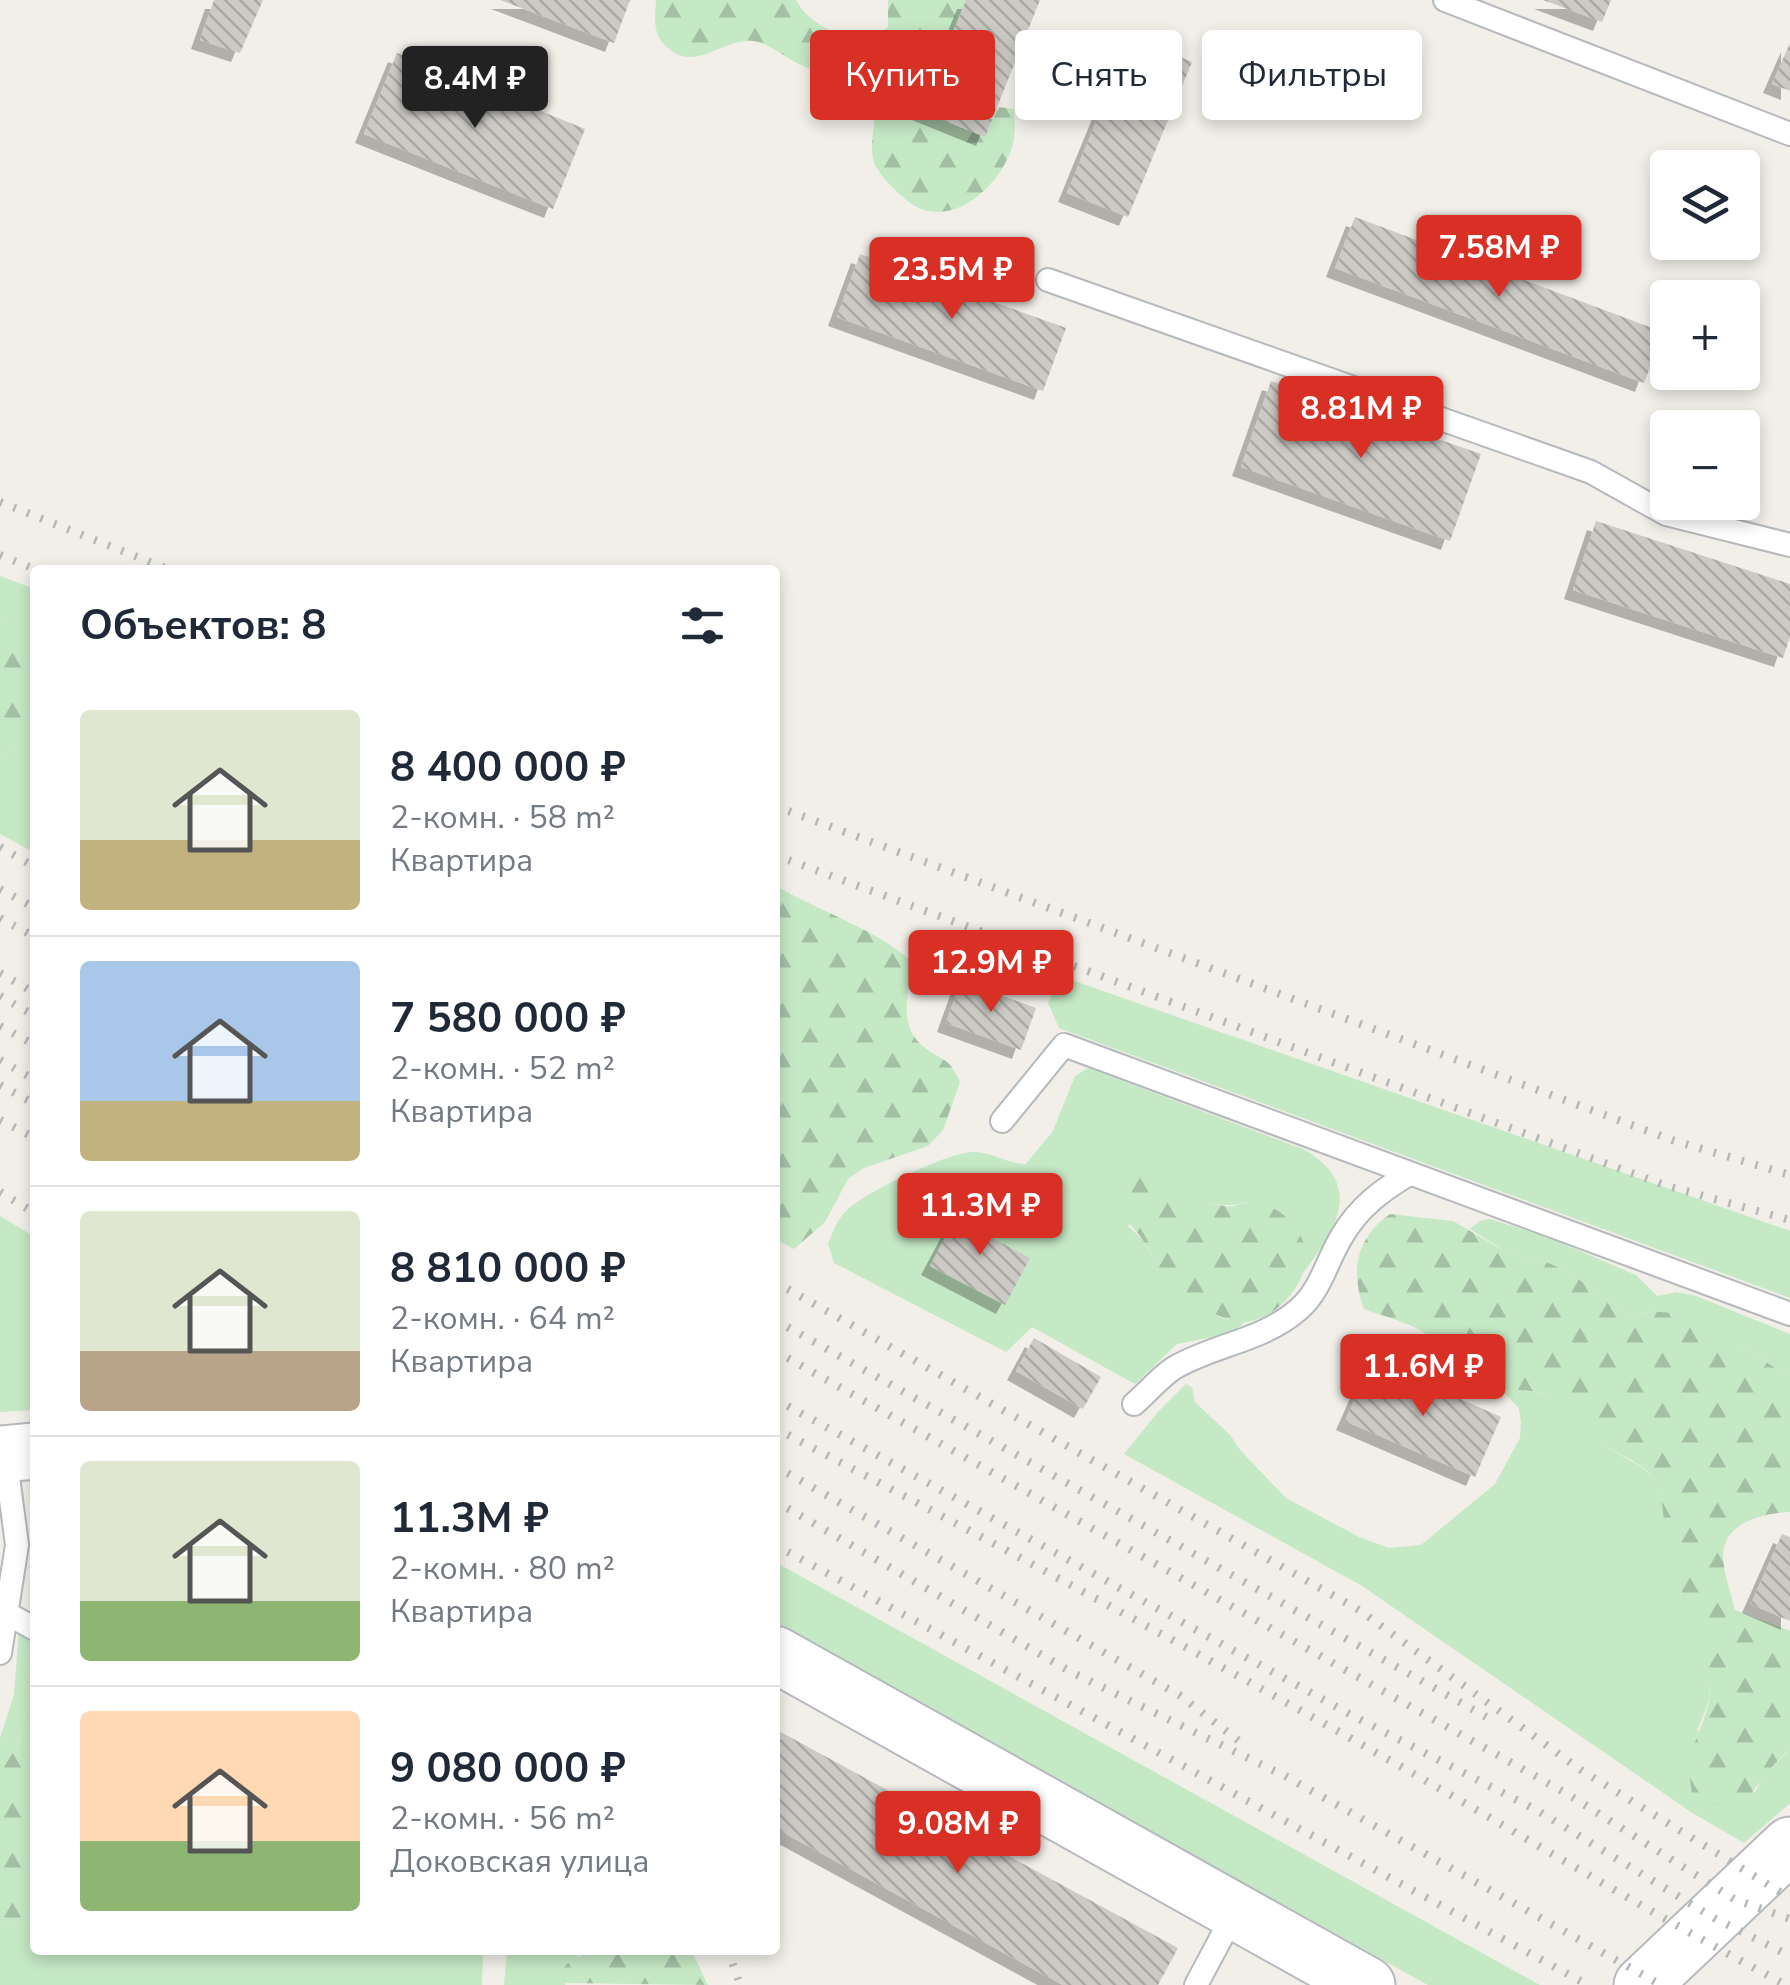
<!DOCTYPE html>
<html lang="ru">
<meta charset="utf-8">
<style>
body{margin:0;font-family:"Nunito Sans",sans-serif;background:#f6f6f7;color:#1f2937;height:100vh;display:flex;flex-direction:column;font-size:38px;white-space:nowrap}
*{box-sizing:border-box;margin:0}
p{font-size:32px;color:#747a83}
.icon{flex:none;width:55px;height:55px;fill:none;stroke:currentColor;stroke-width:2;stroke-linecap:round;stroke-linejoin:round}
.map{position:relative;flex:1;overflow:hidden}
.details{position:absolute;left:30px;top:565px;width:750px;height:1390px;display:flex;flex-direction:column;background:#fff;border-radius:10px;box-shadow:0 5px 15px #0003}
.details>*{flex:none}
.banner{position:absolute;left:810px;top:30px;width:830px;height:90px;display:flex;gap:20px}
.fabs{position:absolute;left:1650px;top:150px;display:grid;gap:20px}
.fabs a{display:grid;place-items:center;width:110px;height:110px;border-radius:10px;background:#fff;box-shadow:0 5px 15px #0003;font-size:50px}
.price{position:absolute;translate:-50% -85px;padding:0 22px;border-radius:10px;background:#d93025;color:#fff;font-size:32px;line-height:65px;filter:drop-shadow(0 2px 5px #0008)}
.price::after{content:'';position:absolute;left:50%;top:60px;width:30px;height:22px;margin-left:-15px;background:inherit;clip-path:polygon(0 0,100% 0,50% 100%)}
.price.on{background:#222;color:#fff}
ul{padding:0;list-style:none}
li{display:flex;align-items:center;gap:30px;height:250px;padding:0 50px}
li+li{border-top:2px solid #e0e1e3}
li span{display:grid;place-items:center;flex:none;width:280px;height:200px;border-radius:10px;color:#555}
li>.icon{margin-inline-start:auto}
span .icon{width:120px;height:120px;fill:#fffc;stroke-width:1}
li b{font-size:42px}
h2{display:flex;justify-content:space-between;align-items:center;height:120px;padding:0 50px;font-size:42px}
.tag{padding:0 35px;border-radius:10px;background:#fff;box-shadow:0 5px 15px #0003;font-size:35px;line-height:90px}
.tag.on{background:#d93025;color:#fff}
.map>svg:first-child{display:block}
.green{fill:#c5e8c5}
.forest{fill:url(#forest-firs)}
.building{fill:url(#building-back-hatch);filter:url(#shadow)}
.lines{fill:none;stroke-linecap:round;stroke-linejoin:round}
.lane-casing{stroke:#b5b8bc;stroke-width:26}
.secondary-casing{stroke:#b6babf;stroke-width:59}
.lane{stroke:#fff;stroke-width:22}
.secondary{stroke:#fff;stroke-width:55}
.rail{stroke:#b6b7b8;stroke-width:8;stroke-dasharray:2.5 12;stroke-linecap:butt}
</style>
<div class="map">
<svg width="1790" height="1985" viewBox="0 0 1790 1985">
<defs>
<pattern id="forest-firs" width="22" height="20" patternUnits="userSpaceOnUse" patternTransform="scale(2.5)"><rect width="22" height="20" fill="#c5e8c5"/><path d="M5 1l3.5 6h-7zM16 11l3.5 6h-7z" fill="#a3c0a4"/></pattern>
<pattern id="building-back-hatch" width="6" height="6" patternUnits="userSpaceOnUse" patternTransform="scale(2.5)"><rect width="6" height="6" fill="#cccac5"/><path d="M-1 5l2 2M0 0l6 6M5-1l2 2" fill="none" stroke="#a9a8a4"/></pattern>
<filter id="shadow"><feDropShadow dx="-9" dy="9" stdDeviation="0" flood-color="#0004"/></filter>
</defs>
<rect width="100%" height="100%" fill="#f1efe8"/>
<g class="green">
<path d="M0,576L35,589V626L0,623Z"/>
<path d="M35,745V853L0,834V754Z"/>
<path d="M1060,976L1790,1231V1298L1059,1028L1048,1003Z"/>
<path d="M1088,1068L1305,1150C1365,1186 1336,1229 1303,1273L1306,1250L1248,1202C1221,1210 1197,1201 1174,1186L1128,1226L1145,1242L1164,1281L1221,1318L1244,1322L1233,1333L1177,1344L1135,1384L1032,1327L1006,1352L834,1263L828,1244C833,1232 837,1219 847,1210C866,1192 948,1152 974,1152C992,1152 1008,1164 1026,1164L1053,1131L1075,1076Z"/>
<path d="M0,1216L35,1237V1410L0,1412Z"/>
<path d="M1490,1219L1547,1237L1636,1275L1657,1296L1677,1292L1696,1296L1790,1334V1376C1746,1353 1684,1296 1632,1316L1565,1270L1546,1262L1508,1253L1470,1229L1480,1221Z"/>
<path d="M1186,1384L1192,1387L1195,1402L1230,1435L1241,1451L1286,1498L1359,1537L1389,1548L1421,1545L1495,1484L1520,1438L1521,1423L1519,1408L1499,1388C1523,1390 1552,1391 1571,1408C1584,1421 1593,1436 1607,1447C1622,1458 1639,1462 1651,1476C1666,1493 1663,1521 1666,1542C1674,1591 1712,1636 1710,1687C1710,1703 1703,1716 1697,1730L1755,1793L1765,1773L1790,1750V1803L1744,1843L1691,1812L1362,1586L1124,1454L1157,1413Z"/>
<path d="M775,1562L1540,1985H1428L775,1622Z"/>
<path d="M19,1629L35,1638V1699L26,1713L17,1746L0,1772V1738L14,1695Z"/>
<path d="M0,1920L35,1930V1950H483L482,1985H0Z"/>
<path d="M507,1950H598L578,1955L565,1985H504Z"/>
</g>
<g class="forest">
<path d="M656,0H796C808,23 838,36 862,42L878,36L888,27V0H966L922,111L984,136L998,107L1014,109C1015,124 1016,139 1010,153C995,191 948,231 909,202C898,193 879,176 874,162C864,133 895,89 852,76C845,73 837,76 830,75C821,73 809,69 801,65C785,58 771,44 754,41C723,37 696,73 668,48C652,35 655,19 656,0Z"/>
<path d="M0,623L35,626V745L0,754Z"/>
<path d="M775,885C819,912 878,929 913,963C908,995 896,1029 928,1050C949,1064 948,1058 960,1082L943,1130L928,1146L864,1168L848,1179L825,1222L794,1249L775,1239Z"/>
<path d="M1160,1171C1178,1190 1198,1202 1225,1206C1233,1208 1239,1203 1247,1203C1262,1201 1278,1208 1288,1219C1296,1227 1305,1241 1306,1252C1309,1284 1272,1325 1239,1322C1220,1320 1180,1296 1166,1283C1156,1273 1154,1254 1145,1243C1136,1230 1126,1221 1118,1206C1126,1182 1134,1173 1160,1171Z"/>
<path d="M1390,1214L1453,1221L1508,1253L1546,1262L1565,1270L1632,1316C1688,1296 1743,1352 1790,1376V1512C1764,1513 1724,1522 1723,1555C1723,1572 1731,1593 1735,1610L1790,1631V1750C1750,1778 1754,1828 1692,1793C1682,1741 1713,1722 1710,1682C1706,1633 1675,1591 1666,1544C1662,1522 1666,1495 1652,1477C1640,1460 1618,1456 1602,1443C1584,1428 1575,1407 1552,1397C1529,1386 1501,1393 1478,1382C1458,1372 1446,1348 1428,1335C1409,1322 1385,1317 1364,1309C1350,1271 1356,1238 1390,1214Z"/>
<path d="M35,1699V1930L0,1920V1772L17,1746L26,1713Z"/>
<path d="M598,1950H691L708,1985L563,1983L560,1973C571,1956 581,1956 598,1950Z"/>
</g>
<g class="building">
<path d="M214,0H263L240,53L200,40Z"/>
<path d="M500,0H630L614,43Z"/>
<path d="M966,0H1040L985,137L921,111Z"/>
<path d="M1543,0H1611L1602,22Z"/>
<path d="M1131,37L1192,62L1128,217L1067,193Z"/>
<path d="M1790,43V91L1772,84Z"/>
<path d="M397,53L585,129L553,209L364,134Z"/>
<path d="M1355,217L1663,332L1644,383L1335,268Z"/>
<path d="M860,254L1066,328L1043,391L837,317Z"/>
<path d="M1271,381L1481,454L1450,541L1241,467Z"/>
<path d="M1596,521L1790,584V637L1783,658L1573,590Z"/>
<path d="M961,981L1036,1008L1021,1050L946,1023Z"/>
<path d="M976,1209L999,1221L990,1237L1030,1258L1005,1305L930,1266L955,1219L967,1225Z"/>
<path d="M1034,1338L1101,1377L1083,1409L1016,1371Z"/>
<path d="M1372,1360L1501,1417L1475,1477L1345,1421Z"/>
<path d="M1782,1534L1790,1537V1621L1751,1604Z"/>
<path d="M775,1729L1178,1948L1158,1985H1063L775,1828Z"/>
</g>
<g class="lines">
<g class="lane-casing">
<g id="lane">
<path d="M1445,0L1790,134"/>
<path d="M1048,280L1591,472L1666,514L1790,545"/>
<path d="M1002,1121L1064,1045L1790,1314"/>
<path d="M1134,1404C1147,1393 1160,1377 1174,1368C1215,1344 1263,1341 1299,1309C1321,1290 1327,1260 1342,1236C1359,1207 1381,1191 1409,1174"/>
<path d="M6,1613L35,1629"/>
<path d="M0,1653L17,1545L5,1454"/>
<path d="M1196,1985L1236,1910"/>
</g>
</g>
<g class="secondary-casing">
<g id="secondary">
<path d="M0,1454L35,1451"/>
<path d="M775,1654L1367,1985"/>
<path d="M1642,1985L1790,1845"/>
</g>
</g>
<use href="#lane" class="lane"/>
<use href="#secondary" class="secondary"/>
<g class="rail">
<path d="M0,502L170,570"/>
<path d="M0,555L37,570"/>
<path d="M775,806L1672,1140L1790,1175"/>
<path d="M0,847L35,867"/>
<path d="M775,855L1664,1185L1790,1220"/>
<path d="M0,889L35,908"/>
<path d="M0,918L35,937"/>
<path d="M0,973L35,993"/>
<path d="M0,996L35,1016"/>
<path d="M0,1026L35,1045"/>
<path d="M0,1060L35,1080"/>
<path d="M0,1085L35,1104"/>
<path d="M0,1120L35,1138"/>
<path d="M0,1192L35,1213"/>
<path d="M775,1282L1359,1610L1581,1770L1790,1898"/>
<path d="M775,1320L1490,1719"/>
<path d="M775,1351L1569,1795L1734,1899L1790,1919"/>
<path d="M775,1399L1355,1717L1540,1812L1714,1918L1790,1956"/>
<path d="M775,1428C968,1529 1160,1632 1350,1738C1496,1819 1638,1907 1786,1985"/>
<path d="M775,1466L1179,1695L1247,1747"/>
<path d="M775,1501L1071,1672L1285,1776L1661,1985"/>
<path d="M775,1545L1588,1985"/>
<path d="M728,1950L740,1985"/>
</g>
</g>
</svg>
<div class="fabs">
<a><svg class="icon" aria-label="layers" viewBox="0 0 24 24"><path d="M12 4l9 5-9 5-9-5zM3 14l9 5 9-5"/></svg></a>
<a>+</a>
<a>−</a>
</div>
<b class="price on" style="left:475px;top:131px">8.4M ₽</b>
<b class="price" style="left:1499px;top:300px">7.58M ₽</b>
<b class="price" style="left:952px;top:322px">23.5M ₽</b>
<b class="price" style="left:1361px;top:461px">8.81M ₽</b>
<b class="price" style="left:991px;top:1015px">12.9M ₽</b>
<b class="price" style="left:980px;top:1258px">11.3M ₽</b>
<b class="price" style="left:1423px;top:1419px">11.6M ₽</b>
<b class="price" style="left:958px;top:1876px">9.08M ₽</b>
<div class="banner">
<a class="tag on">Купить</a>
<a class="tag">Снять</a>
<a class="tag">Фильтры</a>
</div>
<section class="details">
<h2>Объектов: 8<svg class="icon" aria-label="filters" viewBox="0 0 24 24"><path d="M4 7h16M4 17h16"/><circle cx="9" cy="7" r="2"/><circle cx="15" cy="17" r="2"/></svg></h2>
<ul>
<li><span style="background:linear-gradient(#dfe7d0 65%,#c2b280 0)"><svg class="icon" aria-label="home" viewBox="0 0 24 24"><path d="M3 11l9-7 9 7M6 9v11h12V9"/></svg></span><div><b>8 400 000 ₽</b><p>2-комн. · 58 m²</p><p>Квартира</p></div></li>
<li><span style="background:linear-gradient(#a9c7e8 70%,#c2b280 0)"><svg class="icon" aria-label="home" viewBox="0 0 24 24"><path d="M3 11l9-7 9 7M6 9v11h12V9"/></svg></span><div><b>7 580 000 ₽</b><p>2-комн. · 52 m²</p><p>Квартира</p></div></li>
<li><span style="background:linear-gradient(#dfe7d0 70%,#b9a48a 0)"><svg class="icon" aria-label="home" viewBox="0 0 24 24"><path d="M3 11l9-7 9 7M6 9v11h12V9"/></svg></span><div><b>8 810 000 ₽</b><p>2-комн. · 64 m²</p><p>Квартира</p></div></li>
<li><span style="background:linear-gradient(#dfe7d0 70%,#8fb573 0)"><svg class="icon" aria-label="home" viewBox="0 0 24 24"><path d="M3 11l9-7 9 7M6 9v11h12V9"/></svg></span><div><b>11.3M ₽</b><p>2-комн. · 80 m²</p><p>Квартира</p></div></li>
<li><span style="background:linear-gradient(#ffd9b3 65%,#8fb573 0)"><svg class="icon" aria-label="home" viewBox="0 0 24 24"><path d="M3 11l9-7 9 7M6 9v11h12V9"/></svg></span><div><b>9 080 000 ₽</b><p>2-комн. · 56 m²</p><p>Доковская улица</p></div></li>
</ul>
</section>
</div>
